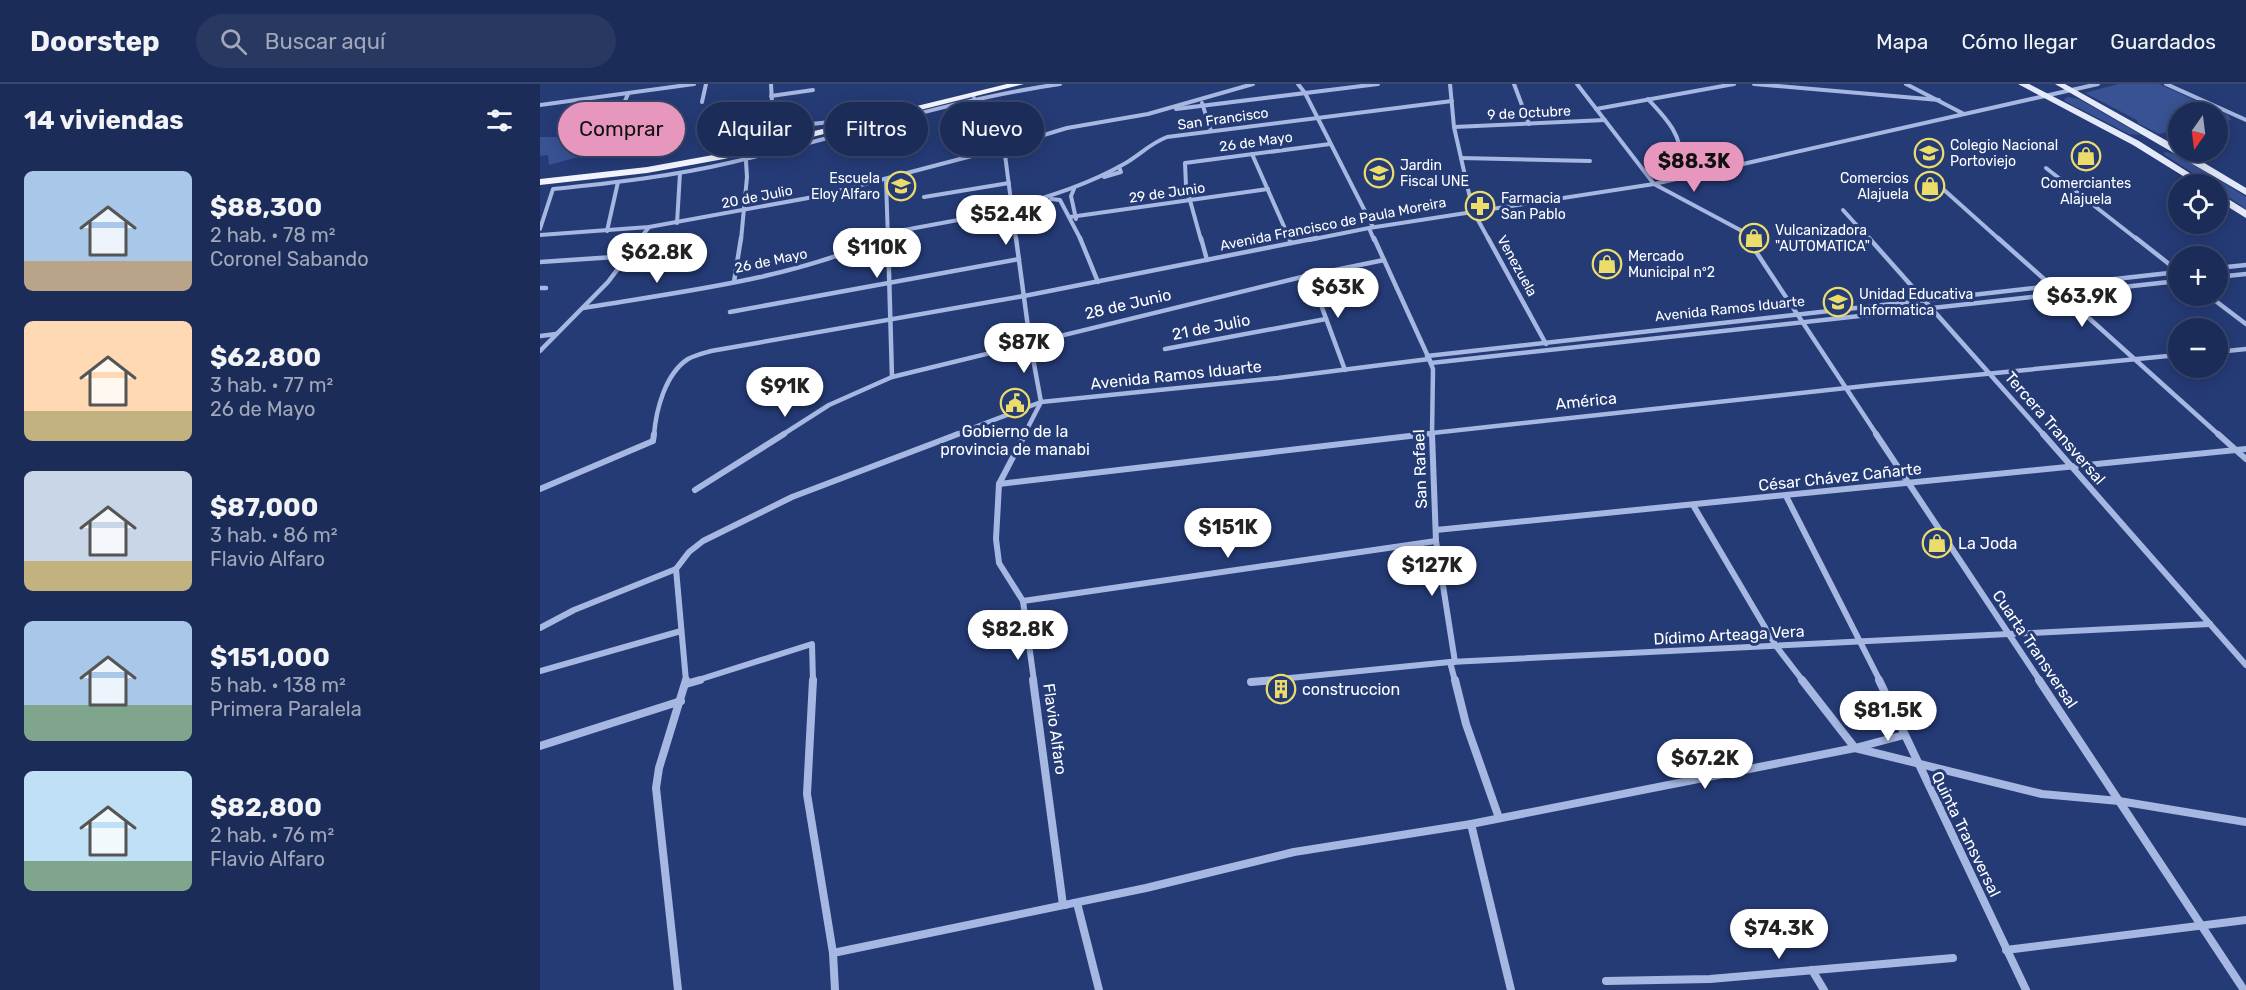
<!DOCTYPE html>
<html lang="es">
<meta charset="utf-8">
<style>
body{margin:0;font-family:Rubik,sans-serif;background:#293861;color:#f1f3f6;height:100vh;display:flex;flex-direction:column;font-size:22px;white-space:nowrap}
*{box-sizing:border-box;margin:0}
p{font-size:20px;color:#a0a7ba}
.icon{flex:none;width:33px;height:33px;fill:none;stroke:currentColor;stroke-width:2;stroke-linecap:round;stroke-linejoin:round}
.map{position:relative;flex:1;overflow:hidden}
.panel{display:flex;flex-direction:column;background:#1c2c58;width:540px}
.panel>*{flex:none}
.top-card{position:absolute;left:18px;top:18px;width:570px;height:54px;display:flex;gap:12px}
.needle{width:39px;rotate:194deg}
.buttons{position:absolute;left:1628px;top:18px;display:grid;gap:12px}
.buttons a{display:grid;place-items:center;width:60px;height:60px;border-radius:50%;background:#1c2c58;box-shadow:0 3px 15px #0003,0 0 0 2px #3a486e;font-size:30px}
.price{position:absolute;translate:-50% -51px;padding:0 14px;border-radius:21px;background:#fff;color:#222;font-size:20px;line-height:39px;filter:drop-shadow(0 2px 3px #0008)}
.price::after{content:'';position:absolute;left:50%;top:36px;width:18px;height:14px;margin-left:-9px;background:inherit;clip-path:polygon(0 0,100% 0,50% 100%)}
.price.selected{background:#e797bd;color:#111}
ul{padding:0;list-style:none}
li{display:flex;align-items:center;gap:18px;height:150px;padding:0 24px}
li span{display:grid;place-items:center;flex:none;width:168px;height:120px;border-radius:9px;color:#555}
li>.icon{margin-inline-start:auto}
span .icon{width:72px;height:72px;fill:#fffc;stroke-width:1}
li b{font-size:26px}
h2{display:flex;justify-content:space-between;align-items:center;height:72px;padding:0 24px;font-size:26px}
.pill{padding:0 21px;border-radius:27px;background:#1c2c58;box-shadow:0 3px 15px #0003,0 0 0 2px #3a486e;font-size:21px;line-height:54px}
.pill.selected{background:#e797bd;color:#111}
header{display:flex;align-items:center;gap:36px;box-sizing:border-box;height:84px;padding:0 30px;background:#1c2c58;border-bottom:2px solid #3a486e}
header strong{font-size:28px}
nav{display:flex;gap:33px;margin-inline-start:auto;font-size:21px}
.search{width:420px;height:54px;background:#293861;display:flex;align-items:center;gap:15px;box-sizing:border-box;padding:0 21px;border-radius:33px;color:#a0a7ba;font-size:22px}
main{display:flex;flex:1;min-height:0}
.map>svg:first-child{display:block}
.green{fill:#395293}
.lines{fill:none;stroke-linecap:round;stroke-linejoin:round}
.minor-far3{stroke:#a6b7e2;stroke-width:4}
.minor-far2{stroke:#a6b7e2;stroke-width:4.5}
.minor-far1{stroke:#a6b7e2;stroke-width:6}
.minor{stroke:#a6b7e2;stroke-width:8}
.primary{fill:#e5eafb;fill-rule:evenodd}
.trunk{fill:#f2f4fd;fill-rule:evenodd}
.labels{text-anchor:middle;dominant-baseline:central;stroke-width:6;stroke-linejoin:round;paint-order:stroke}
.far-street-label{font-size:14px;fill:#fff;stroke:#253b76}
.far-poi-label{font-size:14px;fill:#fff;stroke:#253b76;text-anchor:start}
.street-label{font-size:16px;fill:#fff;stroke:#253b76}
.poi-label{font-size:16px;fill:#fff;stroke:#253b76;text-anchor:start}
</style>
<header>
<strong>Doorstep</strong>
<div class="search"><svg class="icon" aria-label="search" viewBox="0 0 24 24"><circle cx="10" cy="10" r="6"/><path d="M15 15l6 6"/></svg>Buscar aquí</div>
<nav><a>Mapa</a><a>Cómo llegar</a><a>Guardados</a></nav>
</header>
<main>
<section class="panel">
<h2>14 viviendas<svg class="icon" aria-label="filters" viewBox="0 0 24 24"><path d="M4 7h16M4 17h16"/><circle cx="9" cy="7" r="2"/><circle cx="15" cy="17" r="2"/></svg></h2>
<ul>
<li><span style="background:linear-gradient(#a9c7e8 75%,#b9a48a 0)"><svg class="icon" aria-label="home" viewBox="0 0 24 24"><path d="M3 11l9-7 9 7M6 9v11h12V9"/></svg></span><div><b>$88,300</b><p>2 hab. · 78 m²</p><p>Coronel Sabando</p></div></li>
<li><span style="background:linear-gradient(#ffd9b3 75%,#c2b280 0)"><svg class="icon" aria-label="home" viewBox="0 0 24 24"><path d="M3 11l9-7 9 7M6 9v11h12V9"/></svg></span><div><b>$62,800</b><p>3 hab. · 77 m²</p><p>26 de Mayo</p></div></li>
<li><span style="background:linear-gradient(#c9d6e8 75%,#c2b280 0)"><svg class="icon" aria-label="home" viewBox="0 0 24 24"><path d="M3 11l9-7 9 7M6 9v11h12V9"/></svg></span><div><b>$87,000</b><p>3 hab. · 86 m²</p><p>Flavio Alfaro</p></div></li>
<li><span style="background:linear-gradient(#a9c7e8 70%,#7fa58c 0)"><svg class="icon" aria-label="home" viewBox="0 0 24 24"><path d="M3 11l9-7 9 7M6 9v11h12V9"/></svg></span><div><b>$151,000</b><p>5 hab. · 138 m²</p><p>Primera Paralela</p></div></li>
<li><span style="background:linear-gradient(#bfe0f5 75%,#7fa58c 0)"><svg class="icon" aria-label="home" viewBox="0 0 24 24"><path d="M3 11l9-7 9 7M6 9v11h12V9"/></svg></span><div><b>$82,800</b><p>2 hab. · 76 m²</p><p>Flavio Alfaro</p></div></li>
</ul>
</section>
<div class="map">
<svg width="1706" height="906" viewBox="0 0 1706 906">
<rect width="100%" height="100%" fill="#253b76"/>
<g class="green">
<path d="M1578,0H1619L1688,31L1691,36L1677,39V28H1638V46L1619,50L1598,39L1597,36L1545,9Z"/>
<path d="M1528,13L1539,15L1601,51L1589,50L1525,17L1524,15Z"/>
<path d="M71,40L52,55H68L138,43L116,57L92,58L9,81L8,71L0,72V53H38L44,44Z"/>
<path d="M1624,68L1638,70L1706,113V125L1677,105V100H1670L1625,71Z"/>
</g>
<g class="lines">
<g class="minor-far3">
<path d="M231,0L232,18L237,38L263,41L335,33"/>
<path d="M758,0L765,9L833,143"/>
<path d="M910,0L914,43L933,127L949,156"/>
<path d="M974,0L989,40"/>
<path d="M1037,0L1114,100L1202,147L1208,156"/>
<path d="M1214,0L1399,16"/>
<path d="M1366,0L1424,30"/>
<path d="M1626,0L1706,36"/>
<path d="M231,12L273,6"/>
<path d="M434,14L447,68"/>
<path d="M1108,15C1124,32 1145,53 1139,77L1153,91"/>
<path d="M162,18L166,0"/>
<path d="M662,19L671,47"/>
<path d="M0,21L154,0"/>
<path d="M636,25L838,0"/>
<path d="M1056,25L1194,0"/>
<path d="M74,42L88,10"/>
<path d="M914,43L1065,36"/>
<path d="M464,63L476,156"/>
<path d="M712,70L750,156"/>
<path d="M921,74L1050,77"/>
<path d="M1506,84L1598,156"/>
<path d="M564,93L581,88L579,83"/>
<path d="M346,96L348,156"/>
<path d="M534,105L531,112L536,135"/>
<path d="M1403,105L1460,156"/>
<path d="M384,113L469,99"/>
<path d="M511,115L520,116L541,156"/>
<path d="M472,123C511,112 549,100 584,80C600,71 609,60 627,53L912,17"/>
<path d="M1303,126L1330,156"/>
<path d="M530,133L728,105"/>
<path d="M137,139L140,89"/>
<path d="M829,144L834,156"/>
<path d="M0,145L13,105C73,99 134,92 193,78C302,53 408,16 520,0"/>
<path d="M67,147L78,98"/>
<path d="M348,149L472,126"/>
<path d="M0,151L109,143L279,112L447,68L527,44L608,30L713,0"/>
<path d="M99,156L109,143"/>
<path d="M201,156L207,93L205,62L235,48L237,38"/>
<path d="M339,156L348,152"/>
<path d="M661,156L646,102L645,79L790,60"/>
<path d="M769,156L829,144L1114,100L1558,0"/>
</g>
<g class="minor-far2">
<path d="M348,154L352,293"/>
<path d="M476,154L490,258L501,318L484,351"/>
<path d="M540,154L558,198"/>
<path d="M661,154L667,176"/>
<path d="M749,154L751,159"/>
<path d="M834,154L891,279L1638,197"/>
<path d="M948,154L1006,260"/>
<path d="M1207,154L1337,351"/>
<path d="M1329,154L1504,351"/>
<path d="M1458,154L1513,203"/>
<path d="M1596,154L1638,187"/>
<path d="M0,178L89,172"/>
<path d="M1677,184L1706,181"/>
<path d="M770,191L805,286"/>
<path d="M1677,193L1706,190"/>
<path d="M194,198L201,154"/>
<path d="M0,204H6"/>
<path d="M1521,209L1679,351"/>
<path d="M1669,212L1706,240"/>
<path d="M43,224C145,207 247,196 343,154"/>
<path d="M190,228L479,175"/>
<path d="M0,252L16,250"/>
<path d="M625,265L786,235"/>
<path d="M0,267L68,198L101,154"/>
<path d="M1677,268L1706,265"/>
<path d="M887,272L1638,188"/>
<path d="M114,351C116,326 125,290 148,275C155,271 164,269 171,267L484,212L777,154"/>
<path d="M242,351L289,321L352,293L766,192L844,176"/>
<path d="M414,351L501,318L738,294L889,275L893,285L892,351"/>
<path d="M874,351L1343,300L1638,271"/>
</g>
<g class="minor-far1">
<path d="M485,350L459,400L456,455L459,479L483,517L494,597"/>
<path d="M892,350L896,457L915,578H910L915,597"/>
<path d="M1336,350L1500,597"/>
<path d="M1503,350L1706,581"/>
<path d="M1678,350L1706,375"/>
<path d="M459,400L887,350"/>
<path d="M0,405L113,357L114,350"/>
<path d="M155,406L244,350"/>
<path d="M1246,412L1340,597"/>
<path d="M1153,421L1236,562L1263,597"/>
<path d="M896,446L1706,365"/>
<path d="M136,485L149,468L163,457L252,413L418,350"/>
<path d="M136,485L146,597"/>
<path d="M483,517L896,457"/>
<path d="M0,544L34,526L136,485"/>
<path d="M0,587L141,547"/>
<path d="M155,597L272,560L273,597"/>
<path d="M721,597L910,578L1670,540"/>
</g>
<g class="minor">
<path d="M273,596L267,710L293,869L295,906"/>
<path d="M493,596L523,821H525"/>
<path d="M915,596L926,640L959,734"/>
<path d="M1262,596L1315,664L1502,710L1579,717L1706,738"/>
<path d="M1339,596L1486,906"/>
<path d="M1499,596L1704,906"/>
<path d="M711,598L735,596"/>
<path d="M146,600L160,596"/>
<path d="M0,662L141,617"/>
<path d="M931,740L971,906"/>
<path d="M535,819H537L559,906"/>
<path d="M1466,866L1706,836"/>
<path d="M293,869L606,804L754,768L931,740L1315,664L1364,651"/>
<path d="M1272,886L1284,906"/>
<path d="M1066,897L1170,895L1413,874"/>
<path d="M138,906L116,704L119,684L146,596"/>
</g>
<g class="primary">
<path d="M1478,0H1489L1599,57L1667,100H1656L1593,61Z"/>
<path d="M1515,0H1525L1638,63V68H1646L1706,104V111Z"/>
<path d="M1677,108L1706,126V134L1677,116Z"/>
</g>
<path class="trunk" d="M467,0H484L184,75L107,89L0,101V95L107,83L184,69Z"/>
</g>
<defs>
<g id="school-ring" transform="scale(1.5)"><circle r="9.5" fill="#253b76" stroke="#ebdc6b" stroke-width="1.5"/><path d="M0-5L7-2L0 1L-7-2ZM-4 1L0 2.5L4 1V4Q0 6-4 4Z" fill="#ebdc6b"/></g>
<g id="shop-ring" transform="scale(1.5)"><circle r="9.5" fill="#253b76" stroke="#ebdc6b" stroke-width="1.5"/><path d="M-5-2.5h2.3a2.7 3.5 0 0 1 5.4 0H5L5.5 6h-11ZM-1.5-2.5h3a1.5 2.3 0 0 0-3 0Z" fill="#ebdc6b"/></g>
<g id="pharmacy-ring" transform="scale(1.5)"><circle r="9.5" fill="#253b76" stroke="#ebdc6b" stroke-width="1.5"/><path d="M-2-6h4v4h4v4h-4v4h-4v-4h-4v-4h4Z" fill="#ebdc6b"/></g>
<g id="civic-ring" transform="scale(1.5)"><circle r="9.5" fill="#253b76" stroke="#ebdc6b" stroke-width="1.5"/><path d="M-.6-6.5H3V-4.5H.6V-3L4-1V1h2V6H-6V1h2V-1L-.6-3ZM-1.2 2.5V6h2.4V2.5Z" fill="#ebdc6b"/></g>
<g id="building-ring" transform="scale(1.5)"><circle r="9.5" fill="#253b76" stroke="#ebdc6b" stroke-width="1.5"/><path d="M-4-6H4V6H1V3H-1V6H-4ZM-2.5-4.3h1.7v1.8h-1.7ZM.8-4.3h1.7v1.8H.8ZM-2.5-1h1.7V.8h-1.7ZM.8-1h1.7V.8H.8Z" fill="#ebdc6b"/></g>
</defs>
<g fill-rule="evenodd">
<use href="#school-ring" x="1389" y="69"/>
<use href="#shop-ring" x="1546" y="72"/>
<use href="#school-ring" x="839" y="89"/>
<use href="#school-ring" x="361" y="102"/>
<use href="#shop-ring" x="1390" y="102"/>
<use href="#pharmacy-ring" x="940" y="122"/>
<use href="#shop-ring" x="1214" y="154"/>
<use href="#shop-ring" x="1067" y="180"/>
<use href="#school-ring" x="1298" y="218"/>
<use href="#civic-ring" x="475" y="319"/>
<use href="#shop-ring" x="1397" y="459"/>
<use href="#building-ring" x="741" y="605"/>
</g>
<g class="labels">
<g class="far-street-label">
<text transform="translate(989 29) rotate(-3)">9 de Octubre</text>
<text transform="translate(683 35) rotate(-8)">San Francisco</text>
<text transform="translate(716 58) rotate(-8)">26 de Mayo</text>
<text transform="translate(627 109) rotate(-8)">29 de Junio</text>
<text transform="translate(217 113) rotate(-11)">20 de Julio</text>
<text transform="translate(793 140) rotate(-11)">Avenida Francisco de Paula Moreira</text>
<text transform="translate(231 177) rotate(-12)">26 de Mayo</text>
<text transform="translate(977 182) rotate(61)">Venezuela</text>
<text transform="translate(1190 225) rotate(-6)">Avenida Ramos Iduarte</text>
</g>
<g class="far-poi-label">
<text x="1410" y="61">Colegio Nacional<tspan x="1410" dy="16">Portoviejo</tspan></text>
<text x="860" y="81">Jardin<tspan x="860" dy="16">Fiscal UNE</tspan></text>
<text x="340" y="94" text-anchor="end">Escuela<tspan x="340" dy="16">Eloy Alfaro</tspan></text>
<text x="1369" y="94" text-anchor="end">Comercios<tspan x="1369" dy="16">Alajuela</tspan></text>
<text x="1546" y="99" text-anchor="middle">Comerciantes<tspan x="1546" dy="16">Alajuela</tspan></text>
<text x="961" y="114">Farmacia<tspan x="961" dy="16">San Pablo</tspan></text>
<text x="1235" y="146">Vulcanizadora<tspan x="1235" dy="16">"AUTOMATICA"</tspan></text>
<text x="1088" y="172">Mercado<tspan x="1088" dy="16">Municipal nº2</tspan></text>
<text x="1319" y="210">Unidad Educativa<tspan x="1319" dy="16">Informatica</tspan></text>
</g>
<g class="street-label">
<text transform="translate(588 220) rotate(-13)">28 de Junio</text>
<text transform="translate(671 243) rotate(-11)">21 de Julio</text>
<text transform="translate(636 291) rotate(-6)">Avenida Ramos Iduarte</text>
<text transform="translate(1046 317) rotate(-6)">América</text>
<text transform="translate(1515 344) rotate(49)">Tercera Transversal</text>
<text transform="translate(880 385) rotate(-92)">San Rafael</text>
<text transform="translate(1300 393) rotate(-6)">César Chávez Cañarte</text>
<text transform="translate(1189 551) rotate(-3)">Dídimo Arteaga Vera</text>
<text transform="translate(1495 565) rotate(56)">Cuarta Transversal</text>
<text transform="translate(515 645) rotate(82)">Flavio Alfaro</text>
<text transform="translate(1426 750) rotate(64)">Quinta Transversal</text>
</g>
<g class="poi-label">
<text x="475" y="347" text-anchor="middle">Gobierno de la<tspan x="475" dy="18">provincia de manabi</tspan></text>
<text x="1418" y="459">La Joda</text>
<text x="762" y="605">construccion</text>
</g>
</g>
</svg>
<div class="buttons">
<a><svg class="needle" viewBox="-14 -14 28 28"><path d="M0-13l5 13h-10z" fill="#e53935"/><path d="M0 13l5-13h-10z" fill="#a0a7ba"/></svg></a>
<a><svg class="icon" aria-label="locate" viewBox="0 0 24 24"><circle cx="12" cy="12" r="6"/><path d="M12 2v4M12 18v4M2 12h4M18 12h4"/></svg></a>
<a>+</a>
<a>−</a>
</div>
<b class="price selected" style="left:1154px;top:109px">$88.3K</b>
<b class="price" style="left:466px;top:162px">$52.4K</b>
<b class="price" style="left:337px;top:195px">$110K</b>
<b class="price" style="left:117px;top:200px">$62.8K</b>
<b class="price" style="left:798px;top:235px">$63K</b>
<b class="price" style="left:1542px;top:244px">$63.9K</b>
<b class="price" style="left:484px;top:290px">$87K</b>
<b class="price" style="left:245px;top:334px">$91K</b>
<b class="price" style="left:688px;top:475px">$151K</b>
<b class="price" style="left:892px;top:513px">$127K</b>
<b class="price" style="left:478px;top:577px">$82.8K</b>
<b class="price" style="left:1348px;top:658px">$81.5K</b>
<b class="price" style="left:1165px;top:706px">$67.2K</b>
<b class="price" style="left:1239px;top:876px">$74.3K</b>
<div class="top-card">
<a class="pill selected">Comprar</a>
<a class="pill">Alquilar</a>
<a class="pill">Filtros</a>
<a class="pill">Nuevo</a>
</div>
</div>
</main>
